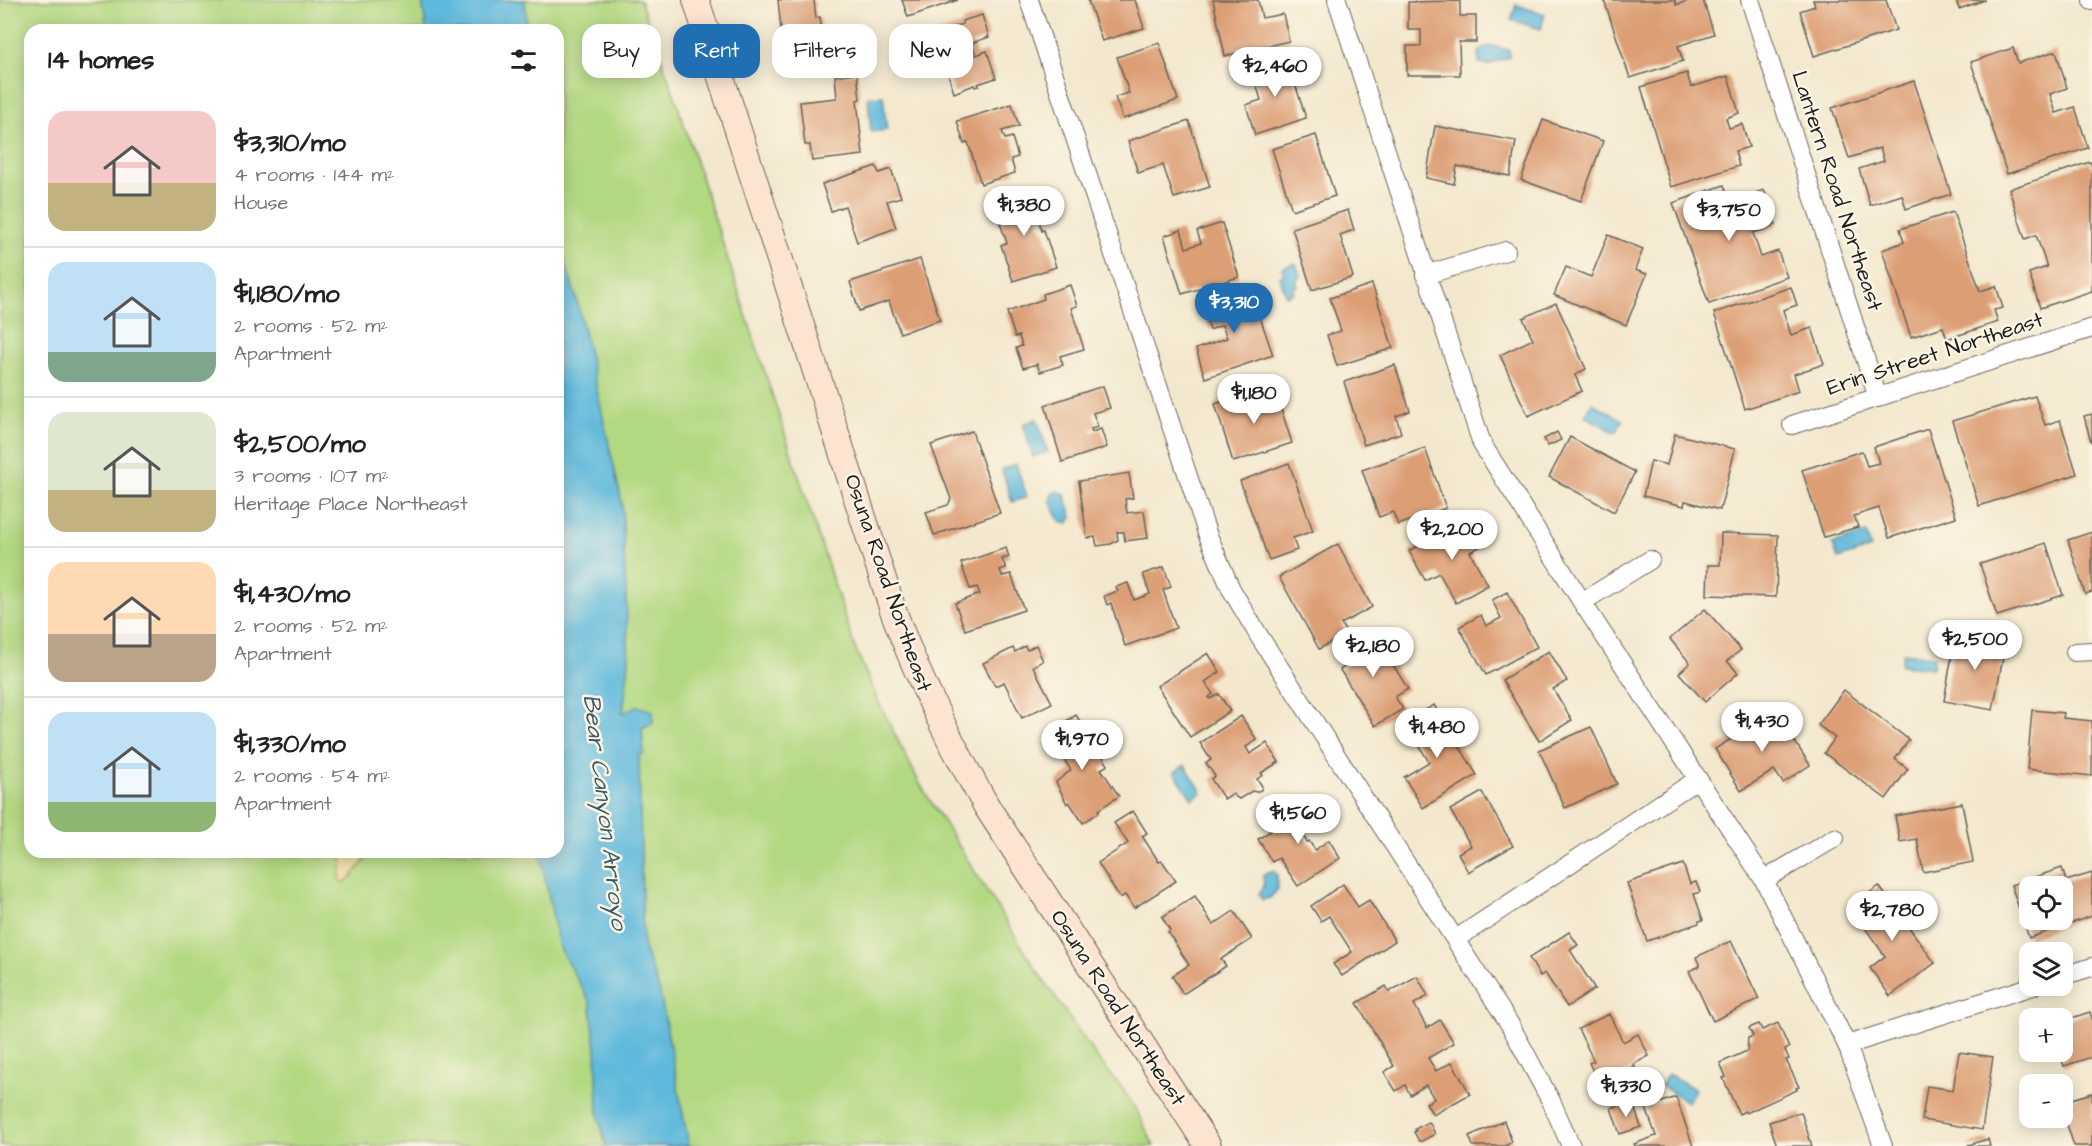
<!DOCTYPE html>
<meta charset="utf-8">
<style>
body{margin:0;font-family:"Architects Daughter",sans-serif;background:#f2f2f2;color:#222;height:100vh;display:flex;flex-direction:column;font-size:22px;white-space:nowrap}
*{box-sizing:border-box;margin:0}
p{font-size:20px;color:#767676}
.icon{flex:none;width:33px;height:33px;fill:none;stroke:currentColor;stroke-width:2;stroke-linecap:round;stroke-linejoin:round}
.map{position:relative;flex:1;overflow:hidden}
.sheet{position:absolute;left:24px;top:24px;width:540px;height:834px;display:flex;flex-direction:column;background:#fff;border-radius:18px;box-shadow:0 3px 15px #0003}
.sheet>*{flex:none}
.hud{position:absolute;left:582px;top:24px;width:570px;height:54px;display:flex;gap:12px}
.tools{position:absolute;left:2019px;top:876px;display:grid;gap:12px}
.tools a{display:grid;place-items:center;width:54px;height:54px;border-radius:12px;background:#fff;box-shadow:0 3px 15px #0003;font-size:30px}
.price{position:absolute;translate:-50% -51px;padding:0 14px;border-radius:21px;background:#fff;color:#222;font-size:20px;line-height:39px;filter:drop-shadow(0 2px 3px #0008)}
.price::after{content:'';position:absolute;left:50%;top:36px;width:18px;height:14px;margin-left:-9px;background:inherit;clip-path:polygon(0 0,100% 0,50% 100%)}
.price.active{background:#1f6fb2;color:#fff}
ul{padding:0;list-style:none}
li{display:flex;align-items:center;gap:18px;height:150px;padding:0 24px}
li+li{border-top:2px solid #e0e0e0}
li span{display:grid;place-items:center;flex:none;width:168px;height:120px;border-radius:18px;color:#555}
li>.icon{margin-inline-start:auto}
span .icon{width:72px;height:72px;fill:#fffc;stroke-width:1}
li b{font-size:26px}
h2{display:flex;justify-content:space-between;align-items:center;height:72px;padding:0 24px;font-size:26px}
.tag{padding:0 21px;border-radius:18px;background:#fff;box-shadow:0 3px 15px #0003;font-size:21px;line-height:54px}
.tag.active{background:#1f6fb2;color:#fff}
.map>svg:first-child{display:block}
.green{fill:#b2d881;stroke:#677a4e;stroke-width:1.5;fill-rule:evenodd}
.sand{fill:#eeda9e;stroke:#857b5d;stroke-width:1.5}
.water{fill:#5eb9dc;stroke:#3d6a7c;stroke-width:1.5}
.building{fill:#dc9e74;fill-rule:evenodd}
.lines{fill:none;stroke-linecap:round;stroke-linejoin:round}
.street-casing{stroke:#67635a;stroke-width:20}
.secondary-casing{stroke:#67635a;stroke-width:28}
.street{stroke:#fff;stroke-width:18}
.secondary{stroke:#fde4d1;stroke-width:26}
.labels{text-anchor:middle;dominant-baseline:central;stroke-width:5;stroke-linejoin:round;paint-order:stroke}
.street-label{font-size:22px;fill:#1c1c1c;stroke:#fcf5e5}
.water-label{font-size:24px;font-style:italic;fill:#365b69;stroke:#fcf5e5}
</style>
<div class="map">
<svg width="2092" height="1146" viewBox="0 0 2092 1146">
<rect width="100%" height="100%" fill="#fcf5e5"/>
<filter id="ink" filterUnits="userSpaceOnUse"><feTurbulence type="fractalNoise" baseFrequency=".0167" numOctaves="2"/><feDisplacementMap in="SourceGraphic" scale="12" xChannelSelector="R" yChannelSelector="G"/><feConvolveMatrix kernelMatrix="1 2 1 2 8 2 1 2 1" color-interpolation-filters="sRGB"/></filter>
<filter id="wash" filterUnits="userSpaceOnUse"><feTurbulence type="fractalNoise" baseFrequency=".008" numOctaves="4" result="noise"/><feDisplacementMap in="SourceGraphic" scale="24" xChannelSelector="R" yChannelSelector="G"/><feGaussianBlur stdDeviation="1.35" result="paint"/><feColorMatrix in="noise" values="0 0 0 0 0 0 0 0 0 0 0 0 0 0 0 0 0 1.4 0 .05"/><feComposite in="paint" operator="in"/></filter>
<g filter="url(#wash)">
<rect width="100%" height="100%" fill="#f3e8cd"/>
<path class="green" d="M0,0H640L672,88L854,645L877,699L921,786L1036,969L1097,1058L1122,1088L1137,1111L1154,1146H0ZM30,30H558V852H30Z"/>
<path class="sand" d="M343,852H374C361,860 357,875 345,882H341L340,877Z"/>
<g class="water">
<path d="M422,0H525L527,30H426Z"/>
<path d="M1516,5L1545,14L1541,29L1511,20Z"/>
<path d="M1492,46L1509,50L1510,57L1488,65L1479,63L1478,52L1483,48Z"/>
<path d="M883,96L887,130L871,132L868,97Z"/>
<path d="M558,240L578,304L622,503L629,662L623,713L637,706L653,711V723L642,728L644,754L639,755L643,945L660,992L689,1146H606L598,1113L596,1049L590,1002L559,948L540,852H558Z"/>
<path d="M1296,263L1301,278L1296,279L1298,286L1293,288L1294,293L1286,296L1280,277L1284,275L1282,268Z"/>
<path d="M1592,403L1623,420L1616,433L1585,416Z"/>
<path d="M1037,419L1048,452L1033,457L1023,424Z"/>
<path d="M1016,464L1027,497L1012,502L1002,470Z"/>
<path d="M1057,491L1065,494L1072,517L1068,524L1060,521L1050,501L1052,494Z"/>
<path d="M1866,533L1871,548L1838,559L1833,544Z"/>
<path d="M1903,653L1934,656L1933,668L1901,665Z"/>
<path d="M1185,765L1202,792L1192,799L1174,772Z"/>
<path d="M1273,871L1277,874L1278,889L1270,898L1262,900L1259,894L1264,886L1263,875Z"/>
<path d="M1668,1074L1695,1089L1688,1102L1661,1086Z"/>
</g>
<g id="blocks">
<g class="building">
<path d="M778,0H814L816,18L820,17L823,43L783,48Z"/>
<path d="M902,0H958L908,17Z"/>
<path d="M1088,0H1135L1144,28L1102,41Z"/>
<path d="M1213,0H1258L1262,18L1283,14L1289,41L1225,56Z"/>
<path d="M1604,0H1675L1676,5L1690,0H1703L1714,34L1678,46L1683,61L1630,78Z"/>
<path d="M1813,0H1886L1896,30L1814,56L1800,11L1815,6Z"/>
<path d="M1956,0H1985L1959,9Z"/>
<path d="M1460,1V16H1476V42H1459L1460,75H1407V46H1421V30H1408V2Z"/>
<path d="M982,15L989,37L972,43L976,55L987,51L996,78L978,84L979,86L975,87L974,85L954,93L941,51L931,55L925,36L963,24L962,21Z"/>
<path d="M1159,43L1178,100L1123,119L1115,97L1129,93L1117,57Z"/>
<path d="M2013,48L2018,63L2056,51L2067,88L2050,94L2056,113L2075,107L2088,148L2007,174L1971,62Z"/>
<path d="M1287,59L1306,118L1255,135L1246,105L1261,100L1252,70Z"/>
<path d="M857,73L860,99L857,100L863,155L812,161L810,145H805L800,102L837,98L835,76Z"/>
<path d="M1687,73L1691,87L1728,76L1739,113L1726,118L1729,128L1742,124L1749,147L1735,151L1739,166L1671,187L1641,87Z"/>
<path d="M1914,81L1951,194L1906,209L1902,195L1870,205L1859,169L1884,161L1880,148L1849,158L1832,108Z"/>
<path d="M1012,104L1019,126L1002,131L1005,139L1012,137L1018,157L1011,159L1015,173L981,184L968,142L964,144L957,121Z"/>
<path d="M1543,120L1603,141L1581,201L1521,180Z"/>
<path d="M1189,121L1210,187L1174,198L1163,165L1138,173L1128,141Z"/>
<path d="M1435,126L1516,141L1510,176L1457,166L1454,184L1426,178Z"/>
<path d="M1316,135L1335,196L1292,210L1272,149Z"/>
<path d="M2090,162L2092,167V291L2040,308L2029,273L2047,267L2036,235L2025,239L2009,189Z"/>
<path d="M876,166L879,173L891,169L901,197L887,201L896,228L857,242L845,206L831,211L822,184Z"/>
<path d="M1724,185L1730,202L1764,190L1776,225L1753,233L1761,257L1778,251L1787,277L1709,304L1673,203Z"/>
<path d="M1029,189L1042,231L1044,230L1056,267L1013,281L1001,245L1007,243L1000,223L1005,221L998,199Z"/>
<path d="M1348,210L1354,230L1340,235L1353,277L1312,290L1292,228Z"/>
<path d="M1953,212L1980,291L1996,286L2003,308L1994,310L1998,322L1947,339L1943,327L1911,337L1882,250L1904,242L1900,229Z"/>
<path d="M1222,223L1239,277L1182,294L1164,236L1181,230L1186,248L1201,243L1197,231Z"/>
<path d="M1608,235L1643,249L1635,270L1647,274L1626,325L1554,295L1566,267L1591,277Z"/>
<path d="M920,259L940,320L900,333L889,301L859,311L850,282Z"/>
<path d="M1372,284L1393,348L1337,366L1327,335L1341,331L1330,298Z"/>
<path d="M1070,285L1077,306L1071,308L1084,349L1060,356L1063,365L1040,372L1037,364L1023,368L1016,348L1022,346L1019,336L1015,337L1007,312L1044,299L1043,294Z"/>
<path d="M1791,287L1797,305L1783,310L1791,335L1812,328L1824,364L1794,374L1799,391L1745,409L1714,313Z"/>
<path d="M1250,288L1273,355L1205,378L1196,349L1227,338L1222,325L1210,330L1201,304Z"/>
<path d="M1556,303L1586,369L1575,375L1582,391L1528,416L1500,355L1533,339L1523,318Z"/>
<path d="M1395,365L1410,411L1396,416L1401,433L1364,445L1344,382Z"/>
<path d="M1103,386L1110,408L1093,413L1098,427L1091,429L1092,432L1101,429L1107,447L1062,462L1045,405Z"/>
<path d="M1274,387L1292,443L1233,462L1215,404L1233,398L1237,411L1253,406L1249,394Z"/>
<path d="M2035,396L2045,425L2060,420L2077,474L1979,506L1952,421Z"/>
<path d="M2092,414V442H2091L2084,416Z"/>
<path d="M1928,429L1956,517L1889,538L1879,508L1854,516L1858,527L1824,537L1802,470L1862,451L1867,466L1879,463L1874,447Z"/>
<path d="M972,431L1000,513L934,535L926,512L948,505L951,499L931,445Z"/>
<path d="M1557,432L1561,440L1548,446L1544,439Z"/>
<path d="M1675,434L1735,449L1720,510L1685,501L1684,506L1643,496L1651,461L1667,465Z"/>
<path d="M1570,437L1635,472L1614,512L1549,477Z"/>
<path d="M1425,448L1446,508L1398,525L1393,512L1379,517L1362,470Z"/>
<path d="M1289,463L1313,531L1293,538L1297,550L1269,560L1240,481Z"/>
<path d="M1129,473L1133,498L1125,499L1127,513L1144,511L1148,538L1125,541L1124,532H1117L1118,540L1111,544L1097,546L1095,537L1087,538L1079,481Z"/>
<path d="M1466,519L1481,546L1470,552L1488,585L1456,603L1439,573L1425,580L1409,551Z"/>
<path d="M2092,532V592L2085,594L2068,540Z"/>
<path d="M1721,533L1778,535L1776,597L1707,595L1708,565H1720Z"/>
<path d="M2046,543L2063,595L1997,616L1980,564Z"/>
<path d="M1338,544L1372,607L1341,624L1347,634L1319,649L1279,577Z"/>
<path d="M1006,548L1009,557L1002,559L1006,568L1000,570L1002,576L1011,574L1024,610L965,630L955,603L980,594L977,587L970,589L961,563Z"/>
<path d="M1164,567L1171,587L1163,590L1176,628L1125,646L1111,603L1107,605L1104,596L1118,591L1116,587L1128,583L1134,600L1150,594L1143,574Z"/>
<path d="M1507,592L1537,647L1486,675L1459,627L1481,615L1486,626L1501,618L1492,600Z"/>
<path d="M1705,609L1741,650L1727,661L1738,673L1705,702L1679,673L1690,663L1670,639Z"/>
<path d="M1372,631L1408,689L1395,697L1403,709L1375,726L1340,670L1350,663L1342,650Z"/>
<path d="M1956,632L2006,641L1993,710L1944,701Z"/>
<path d="M1036,645L1043,661L1033,666L1052,703L1022,718L1004,682L995,686L983,663L1013,648L1015,652L1025,646L1027,650Z"/>
<path d="M1549,651L1567,681L1553,689L1572,720L1539,741L1502,680Z"/>
<path d="M1208,653L1220,672L1205,682L1213,694L1209,697L1210,699L1219,694L1230,711L1190,737L1157,686Z"/>
<path d="M1844,690L1909,740L1895,759L1908,769L1886,799L1824,753L1835,738L1818,725Z"/>
<path d="M1434,705L1477,775L1423,808L1404,777L1429,762L1405,722Z"/>
<path d="M2032,710L2064,713L2063,718L2092,721V776L2027,769Z"/>
<path d="M1775,711L1810,765L1783,783L1774,770L1741,791L1715,749Z"/>
<path d="M1076,715L1108,765L1101,769L1119,796L1098,810L1099,812L1083,823L1069,802L1067,804L1056,782L1071,770L1059,752L1061,750L1049,732Z"/>
<path d="M1241,716L1257,740L1246,747L1250,754L1267,743L1279,762L1261,773L1263,775L1257,779L1262,786L1261,790L1256,792L1252,791L1239,799L1232,794L1224,799L1211,779L1215,776L1206,763L1211,760L1200,743Z"/>
<path d="M1591,727L1617,784L1565,808L1539,750Z"/>
<path d="M1482,792L1513,846L1468,872L1458,853L1471,846L1450,810Z"/>
<path d="M1304,799L1317,819L1299,830L1307,842L1309,841L1315,850L1329,840L1340,858L1298,886L1279,858L1272,862L1258,839L1281,824L1278,819L1286,814L1284,812Z"/>
<path d="M1962,803L1973,862L1923,872L1917,839L1900,842L1895,816Z"/>
<path d="M1133,811L1147,833L1142,836L1159,862L1162,861L1176,881L1134,908L1125,895L1120,898L1098,863L1128,843L1114,823Z"/>
<path d="M1683,864L1690,884L1696,882L1700,892L1694,894L1703,920L1699,921V923L1647,941L1627,883Z"/>
<path d="M2062,868L2066,881L2092,873V916L2029,938L2011,885ZM2030,886H2062V920H2030Z"/>
<path d="M1343,884L1358,907L1369,900L1395,941L1342,976L1333,964L1352,952L1329,916L1321,921L1311,906Z"/>
<path d="M1879,886L1935,963L1890,996L1870,968L1885,956L1850,907Z"/>
<path d="M1195,896L1213,925L1234,911L1252,939L1221,959L1226,966L1183,994L1172,976L1189,965L1168,932L1170,930L1162,917Z"/>
<path d="M1569,932L1578,945L1570,950L1595,989L1567,1007L1545,973L1540,976L1529,958Z"/>
<path d="M1731,941L1759,999L1713,1021L1689,971L1700,966L1696,957Z"/>
<path d="M1417,976L1428,996L1414,1004L1427,1028L1440,1020L1454,1043L1428,1058L1436,1071L1452,1062L1470,1094L1433,1115L1426,1103L1434,1099L1426,1085L1410,1095L1405,1085L1396,1091L1384,1072L1394,1066L1357,1003L1386,986L1389,992Z"/>
<path d="M2090,1012L2092,1019V1057L2064,1066L2059,1052H2062V1021Z"/>
<path d="M1609,1014L1623,1042L1638,1034L1649,1056L1634,1064L1635,1067L1600,1085L1589,1063L1594,1061L1578,1029Z"/>
<path d="M1778,1023L1789,1048L1785,1050L1789,1059L1786,1060L1799,1087L1796,1088L1797,1090L1746,1113L1745,1111L1739,1114L1723,1078L1726,1077L1720,1063L1747,1051L1748,1038L1753,1036L1749,1028L1759,1024L1762,1030Z"/>
<path d="M1959,1052L1993,1057L1982,1130L1922,1120L1927,1086L1953,1090Z"/>
<path d="M2092,1093V1146H2074L2062,1109V1102Z"/>
<path d="M1676,1097L1693,1146H1635L1634,1144L1656,1136L1646,1108Z"/>
<path d="M1632,1101L1641,1127L1620,1134L1611,1108Z"/>
<path d="M1801,1112L1812,1146H1777L1769,1122Z"/>
<path d="M1504,1121L1512,1142L1505,1146H1473L1469,1136Z"/>
<path d="M1428,1122L1430,1123L1435,1134L1422,1141H1419L1414,1132L1416,1131L1415,1129Z"/>
<path d="M1988,1139L1990,1146H1968V1145Z"/>
</g>
</g>
</g>
<g filter="url(#ink)">
<use href="#blocks" fill-opacity="0" stroke="#67635a" stroke-width="1.5"/>
<g class="lines">
<g class="street-casing">
<g id="street">
<path d="M1029,0L1207,533L1231,589L1259,636L1509,1023L1551,1101L1571,1146"/>
<path d="M1337,0L1482,444L1582,602L1764,880L1847,1045L1883,1146"/>
<path d="M1750,0L1878,398"/>
<path d="M2092,0V1"/>
<path d="M1425,275L1506,251"/>
<path d="M1792,425L2092,328"/>
<path d="M1582,602L1650,560"/>
<path d="M2075,652L2092,651"/>
<path d="M1764,880L1835,838"/>
<path d="M1456,939L1698,779"/>
<path d="M2062,976L2092,967"/>
<path d="M1847,1045L2033,986"/>
</g>
</g>
<g class="secondary-casing">
<path id="secondary" d="M696,0L893,610C918,679 950,743 987,807L1208,1146"/>
</g>
<use href="#street" class="street"/>
<use href="#secondary" class="secondary"/>
</g>
</g>
<g class="labels">
<g class="street-label">
<text transform="translate(1837 191) rotate(72)">Lantern Road Northeast</text>
<text transform="translate(1935 354) rotate(-18)">Erin Street Northeast</text>
<text transform="translate(888 583) rotate(71)">Osuna Road Northeast</text>
<text transform="translate(1118 1008) rotate(57)">Osuna Road Northeast</text>
</g>
<g class="water-label">
<text transform="translate(605 812) rotate(83)">Bear Canyon Arroyo</text>
</g>
</g>
</svg>
<div class="tools">
<a><svg class="icon" aria-label="locate" viewBox="0 0 24 24"><circle cx="12" cy="12" r="6"/><path d="M12 2v4M12 18v4M2 12h4M18 12h4"/></svg></a>
<a><svg class="icon" aria-label="layers" viewBox="0 0 24 24"><path d="M12 4l9 5-9 5-9-5zM3 14l9 5 9-5"/></svg></a>
<a>+</a>
<a>−</a>
</div>
<b class="price" style="left:1275px;top:98px">$2,460</b>
<b class="price" style="left:1024px;top:237px">$1,380</b>
<b class="price" style="left:1729px;top:242px">$3,750</b>
<b class="price active" style="left:1234px;top:334px">$3,310</b>
<b class="price" style="left:1254px;top:425px">$1,180</b>
<b class="price" style="left:1452px;top:561px">$2,200</b>
<b class="price" style="left:1975px;top:671px">$2,500</b>
<b class="price" style="left:1373px;top:678px">$2,180</b>
<b class="price" style="left:1762px;top:753px">$1,430</b>
<b class="price" style="left:1437px;top:759px">$1,480</b>
<b class="price" style="left:1082px;top:771px">$1,970</b>
<b class="price" style="left:1298px;top:845px">$1,560</b>
<b class="price" style="left:1892px;top:942px">$2,780</b>
<b class="price" style="left:1626px;top:1118px">$1,330</b>
<div class="hud">
<a class="tag">Buy</a>
<a class="tag active">Rent</a>
<a class="tag">Filters</a>
<a class="tag">New</a>
</div>
<section class="sheet">
<h2>14 homes<svg class="icon" aria-label="filters" viewBox="0 0 24 24"><path d="M4 7h16M4 17h16"/><circle cx="9" cy="7" r="2"/><circle cx="15" cy="17" r="2"/></svg></h2>
<ul>
<li><span style="background:linear-gradient(#f6c9c9 60%,#c2b280 0)"><svg class="icon" aria-label="home" viewBox="0 0 24 24"><path d="M3 11l9-7 9 7M6 9v11h12V9"/></svg></span><div><b>$3,310/mo</b><p>4 rooms · 144 m²</p><p>House</p></div></li>
<li><span style="background:linear-gradient(#bfe0f5 75%,#7fa58c 0)"><svg class="icon" aria-label="home" viewBox="0 0 24 24"><path d="M3 11l9-7 9 7M6 9v11h12V9"/></svg></span><div><b>$1,180/mo</b><p>2 rooms · 52 m²</p><p>Apartment</p></div></li>
<li><span style="background:linear-gradient(#dfe7d0 65%,#c2b280 0)"><svg class="icon" aria-label="home" viewBox="0 0 24 24"><path d="M3 11l9-7 9 7M6 9v11h12V9"/></svg></span><div><b>$2,500/mo</b><p>3 rooms · 107 m²</p><p>Heritage Place Northeast</p></div></li>
<li><span style="background:linear-gradient(#ffd9b3 60%,#b9a48a 0)"><svg class="icon" aria-label="home" viewBox="0 0 24 24"><path d="M3 11l9-7 9 7M6 9v11h12V9"/></svg></span><div><b>$1,430/mo</b><p>2 rooms · 52 m²</p><p>Apartment</p></div></li>
<li><span style="background:linear-gradient(#bfe0f5 75%,#8fb573 0)"><svg class="icon" aria-label="home" viewBox="0 0 24 24"><path d="M3 11l9-7 9 7M6 9v11h12V9"/></svg></span><div><b>$1,330/mo</b><p>2 rooms · 54 m²</p><p>Apartment</p></div></li>
</ul>
</section>
</div>
